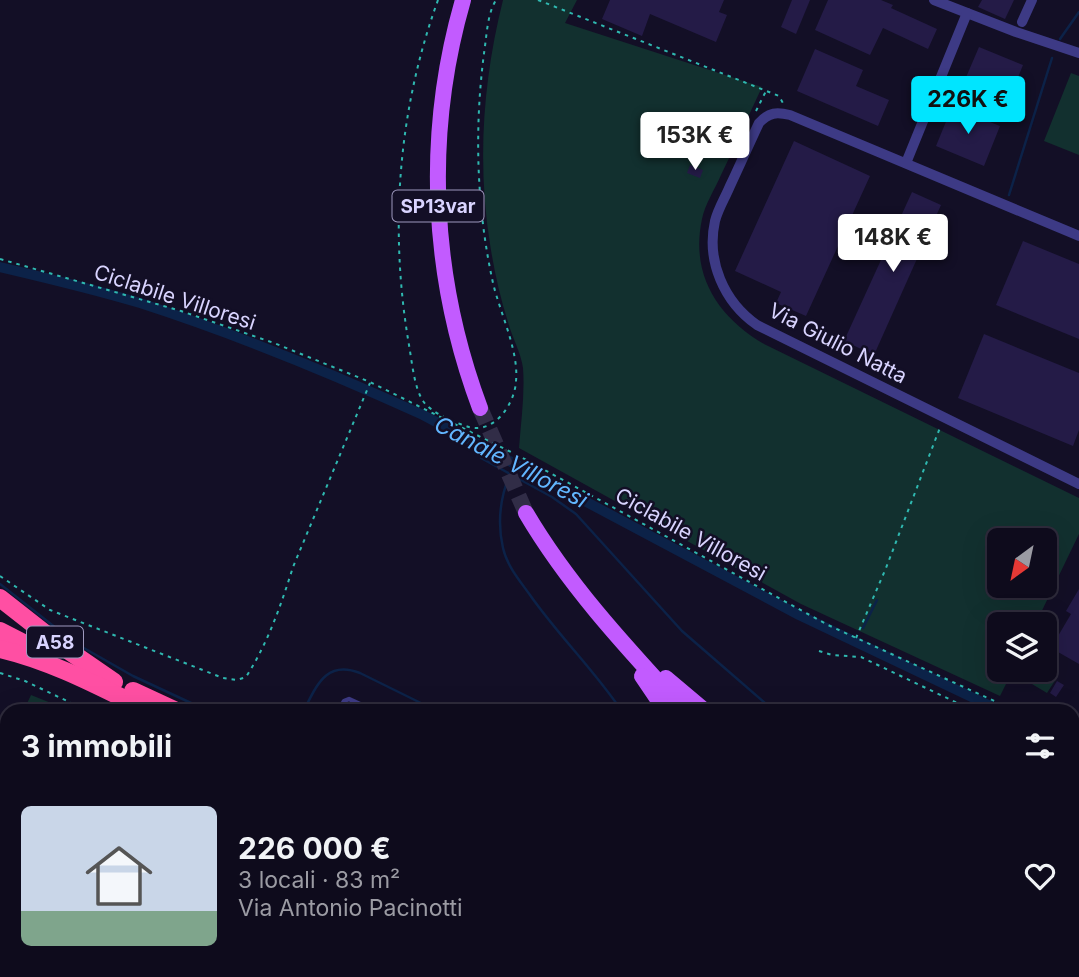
<!DOCTYPE html>
<html lang="it">
<meta charset="utf-8">
<style>
body{margin:0;font-family:Inter,sans-serif;background:#171425;color:#f1f3f6;height:100vh;display:flex;flex-direction:column;font-size:26px;white-space:nowrap}
*{box-sizing:border-box;margin:0}
p{font-size:23px;color:#9b9ba3}
.icon{flex:none;width:38px;height:38px;fill:none;stroke:currentColor;stroke-width:2;stroke-linecap:round;stroke-linejoin:round}
.map{position:relative;flex:1;overflow:hidden}
.sheet{position:absolute;left:0px;top:704px;width:1080px;height:275px;display:flex;flex-direction:column;background:#0e0b1c;border-radius:21px 21px 0 0;box-shadow:0 7px 28px #0002,0 0 0 2px #2e2b3b}
.sheet>*{flex:none}
.needle{width:46px;rotate:213deg}
.tools{position:absolute;left:987px;top:528px;display:grid;gap:14px}
.tools a{display:grid;place-items:center;width:70px;height:70px;border-radius:10px;background:#0e0b1c;box-shadow:0 7px 28px #0002,0 0 0 2px #2e2b3b;font-size:35px}
.price{position:absolute;translate:-50% -60px;padding:0 16px;border-radius:7px;background:#fff;color:#222;font-size:23px;line-height:46px;filter:drop-shadow(0 2px 4px #0008)}
.price::after{content:'';position:absolute;left:50%;top:42px;width:21px;height:16px;margin-left:-10px;background:inherit;clip-path:polygon(0 0,100% 0,50% 100%)}
.price.on{background:#00e5ff;color:#111}
ul{padding:0;list-style:none}
li{display:flex;align-items:center;gap:21px;height:175px;padding:0 21px}
li span{display:grid;place-items:center;flex:none;width:196px;height:140px;border-radius:10px;color:#555}
li>.icon{margin-inline-start:auto}
span .icon{width:84px;height:84px;fill:#fffc;stroke-width:1}
li b{font-size:30px}
h2{display:flex;justify-content:space-between;align-items:center;height:84px;padding:0 21px;font-size:30px}
.map>svg:first-child{display:block}
.green{fill:#12302f;fill-rule:evenodd}
.lines{fill:none;stroke-linecap:round;stroke-linejoin:round}
.stream{stroke:#0c2248;stroke-width:2.5}
.canal{stroke:#0c2248;stroke-width:10}
.building{fill:#241b47}
.primary-tunnel{stroke:#312d47;stroke-width:16;stroke-dasharray:16 8;stroke-linecap:butt}
.path{stroke:#2fb8b0;stroke-width:2;stroke-dasharray:3.5 5;stroke-linecap:butt}
.lane{stroke:#3d3a85;stroke-width:4.5}
.street{stroke:#3d3a85;stroke-width:10}
.secondary{stroke:#6f6bff;stroke-width:14}
.primary{stroke:#c25bff;stroke-width:16}
.highway{stroke:#ff4fa3;stroke-width:18}
.labels{text-anchor:middle;dominant-baseline:central;stroke-width:5;stroke-linejoin:round;paint-order:stroke}
.shield{fill:#130f26;stroke:#9e99be;stroke-width:2}
.shield-label{font-size:19px;font-weight:bold;fill:#d9d4ff}
.street-label{font-size:21px;fill:#d9d4ff;stroke:#130f26}
.water-label{font-size:23px;font-style:italic;fill:#62b6ff;stroke:#130f26}
</style>
<div class="map">
<svg width="1079" height="977" viewBox="0 0 1079 977">
<rect width="100%" height="100%" fill="#130f26"/>
<g class="green">
<path d="M503,0H577L565,23L762,87C748,117 735,146 721,175C715,189 705,204 702,219C690,275 718,317 764,344L1079,498V534L1035,625H999V670H1013L1000,696L801,604L519,448C521,421 525,394 523,368C521,353 512,337 508,322C500,297 494,270 490,244C477,162 483,80 503,0ZM999,541H1045V586H999Z"/>
<path d="M1071,73L1079,76V155L1044,141Z"/>
<path d="M1019,670H1041L1056,679L1047,693L1017,675Z"/>
<path d="M31,695L56,705L53,710H24Z"/>
</g>
<g class="lines">
<g class="stream">
<path d="M1060,39L1079,12"/>
<path d="M1009,195L1052,58"/>
<path d="M481,458L552,497L576,514L682,631L773,710"/>
<path d="M510,474C500,498 497,522 503,548C507,566 520,581 530,595C558,635 594,670 621,710"/>
<path d="M0,584L75,643L133,676L206,710"/>
<path d="M863,628L877,600"/>
<path d="M304,710C317,685 326,660 360,673L435,710"/>
<path d="M1073,908L1079,906"/>
<path d="M1073,941L1079,939"/>
<path d="M695,971L700,977"/>
<path d="M861,971L864,973"/>
<path d="M1018,977L1023,971"/>
</g>
<g class="canal">
<path d="M0,267C47,278 94,289 140,303C236,334 331,373 423,415L799,615L999,710"/>
<path d="M1073,745L1079,748"/>
</g>
</g>
<g class="building">
<path d="M610,0H724L719,12L727,15L716,42L650,14L642,36L602,19Z"/>
<path d="M792,0H810L796,34L781,27Z"/>
<path d="M828,0H881L893,5L891,8L937,29L928,49L883,28L870,55L815,30Z"/>
<path d="M982,0H1014L1005,19L978,7Z"/>
<path d="M979,47L1023,65L1006,107L961,89Z"/>
<path d="M815,49L863,70L856,86L889,100L878,126L797,91Z"/>
<path d="M952,107L1000,126L984,166L936,146Z"/>
<path d="M794,141L870,176L806,316L776,303L781,292L735,271Z"/>
<path d="M690,165L703,170L700,178L687,173Z"/>
<path d="M912,192L941,205L874,355L844,341Z"/>
<path d="M1023,241L1079,264V339L996,305Z"/>
<path d="M984,334L1079,373V430L1073,446L958,398Z"/>
<path d="M1079,589V664L1051,648L1071,614L1066,611Z"/>
<path d="M1057,681L1064,685L1056,697L1050,693Z"/>
</g>
<g class="lines">
<g class="primary-tunnel">
<path d="M480,408L526,513"/>
<path d="M918,971L923,977"/>
</g>
<g class="path">
<path d="M438,0C398,110 389,229 409,345C412,362 414,387 423,401C431,413 456,423 469,427C495,434 515,403 516,381C519,351 500,313 493,283C476,206 474,124 485,46C487,31 488,13 496,0"/>
<path d="M538,0L779,96L784,105"/>
<path d="M756,111L766,91"/>
<path d="M0,259L181,311L274,343L370,382L521,457L828,625L1014,710"/>
<path d="M0,576L50,610L223,678L237,680L246,677C268,643 281,605 293,567L370,383"/>
<path d="M856,638L886,568L941,425"/>
<path d="M819,651L832,655L861,657L972,710"/>
<path d="M0,673L25,681L86,710"/>
<path d="M1073,738L1079,741"/>
<path d="M1073,758L1079,760"/>
</g>
<path class="lane" d="M339,710L344,701L349,699L373,710"/>
<g class="street">
<path d="M934,0L1016,32L1079,53"/>
<path d="M1022,22L1032,0"/>
<path d="M906,163L967,13"/>
<path d="M1079,236L790,115C777,112 769,112 759,123C749,144 740,165 730,186C725,198 718,209 715,221C706,261 724,302 757,325L1079,484"/>
</g>
<g class="secondary">
<path d="M1073,922L1079,920"/>
<path d="M1004,977L1007,971"/>
</g>
<g class="primary">
<path d="M463,0C424,135 431,277 480,408"/>
<path d="M526,513C569,586 627,648 684,710"/>
<path d="M642,676L665,710"/>
<path d="M666,678L704,710"/>
<path d="M877,971L881,977"/>
<path d="M987,971L991,977"/>
<path d="M904,977L908,971"/>
</g>
<g class="highway">
<path d="M0,598L56,642L114,682"/>
<path d="M0,631L41,652"/>
<path d="M0,649C52,661 100,687 147,710"/>
<path d="M133,691L174,710"/>
<path d="M662,971L670,977"/>
</g>
</g>
<g class="labels">
<g class="shield">
<rect x="392.5" y="190.5" width="91" height="31" rx="5"/>
<rect x="27" y="626.5" width="56" height="31" rx="5"/>
</g>
<g class="shield-label">
<text x="438" y="206">SP13var</text>
<text x="55" y="642">A58</text>
</g>
<g class="street-label">
<text transform="translate(175 297) rotate(18)">Ciclabile Villoresi</text>
<text transform="translate(838 343) rotate(27)">Via Giulio Natta</text>
<text transform="translate(691 534) rotate(29)">Ciclabile Villoresi</text>
</g>
<g class="water-label">
<text transform="translate(511 462) rotate(28)">Canale Villoresi</text>
</g>
</g>
</svg>
<div class="tools">
<a><svg class="needle" viewBox="-14 -14 28 28"><path d="M0-13l5 13h-10z" fill="#e53935"/><path d="M0 13l5-13h-10z" fill="#9b9ba3"/></svg></a>
<a><svg class="icon" aria-label="layers" viewBox="0 0 24 24"><path d="M12 4l9 5-9 5-9-5zM3 14l9 5 9-5"/></svg></a>
</div>
<b class="price on" style="left:968px;top:136px">226K €</b>
<b class="price" style="left:695px;top:172px">153K €</b>
<b class="price" style="left:893px;top:274px">148K €</b>
<section class="sheet">
<h2>3 immobili<svg class="icon" aria-label="filters" viewBox="0 0 24 24"><path d="M4 7h16M4 17h16"/><circle cx="9" cy="7" r="2"/><circle cx="15" cy="17" r="2"/></svg></h2>
<ul>
<li><span style="background:linear-gradient(#c9d6e8 75%,#7fa58c 0)"><svg class="icon" aria-label="home" viewBox="0 0 24 24"><path d="M3 11l9-7 9 7M6 9v11h12V9"/></svg></span><div><b>226 000 €</b><p>3 locali · 83 m²</p><p>Via Antonio Pacinotti</p></div><svg class="icon" aria-label="heart" viewBox="0 0 24 24"><path d="M12 20l-8-8c-3-5 5-10 8-4 3-6 11-1 8 4z"/></svg></li>
</ul>
</section>
</div>
